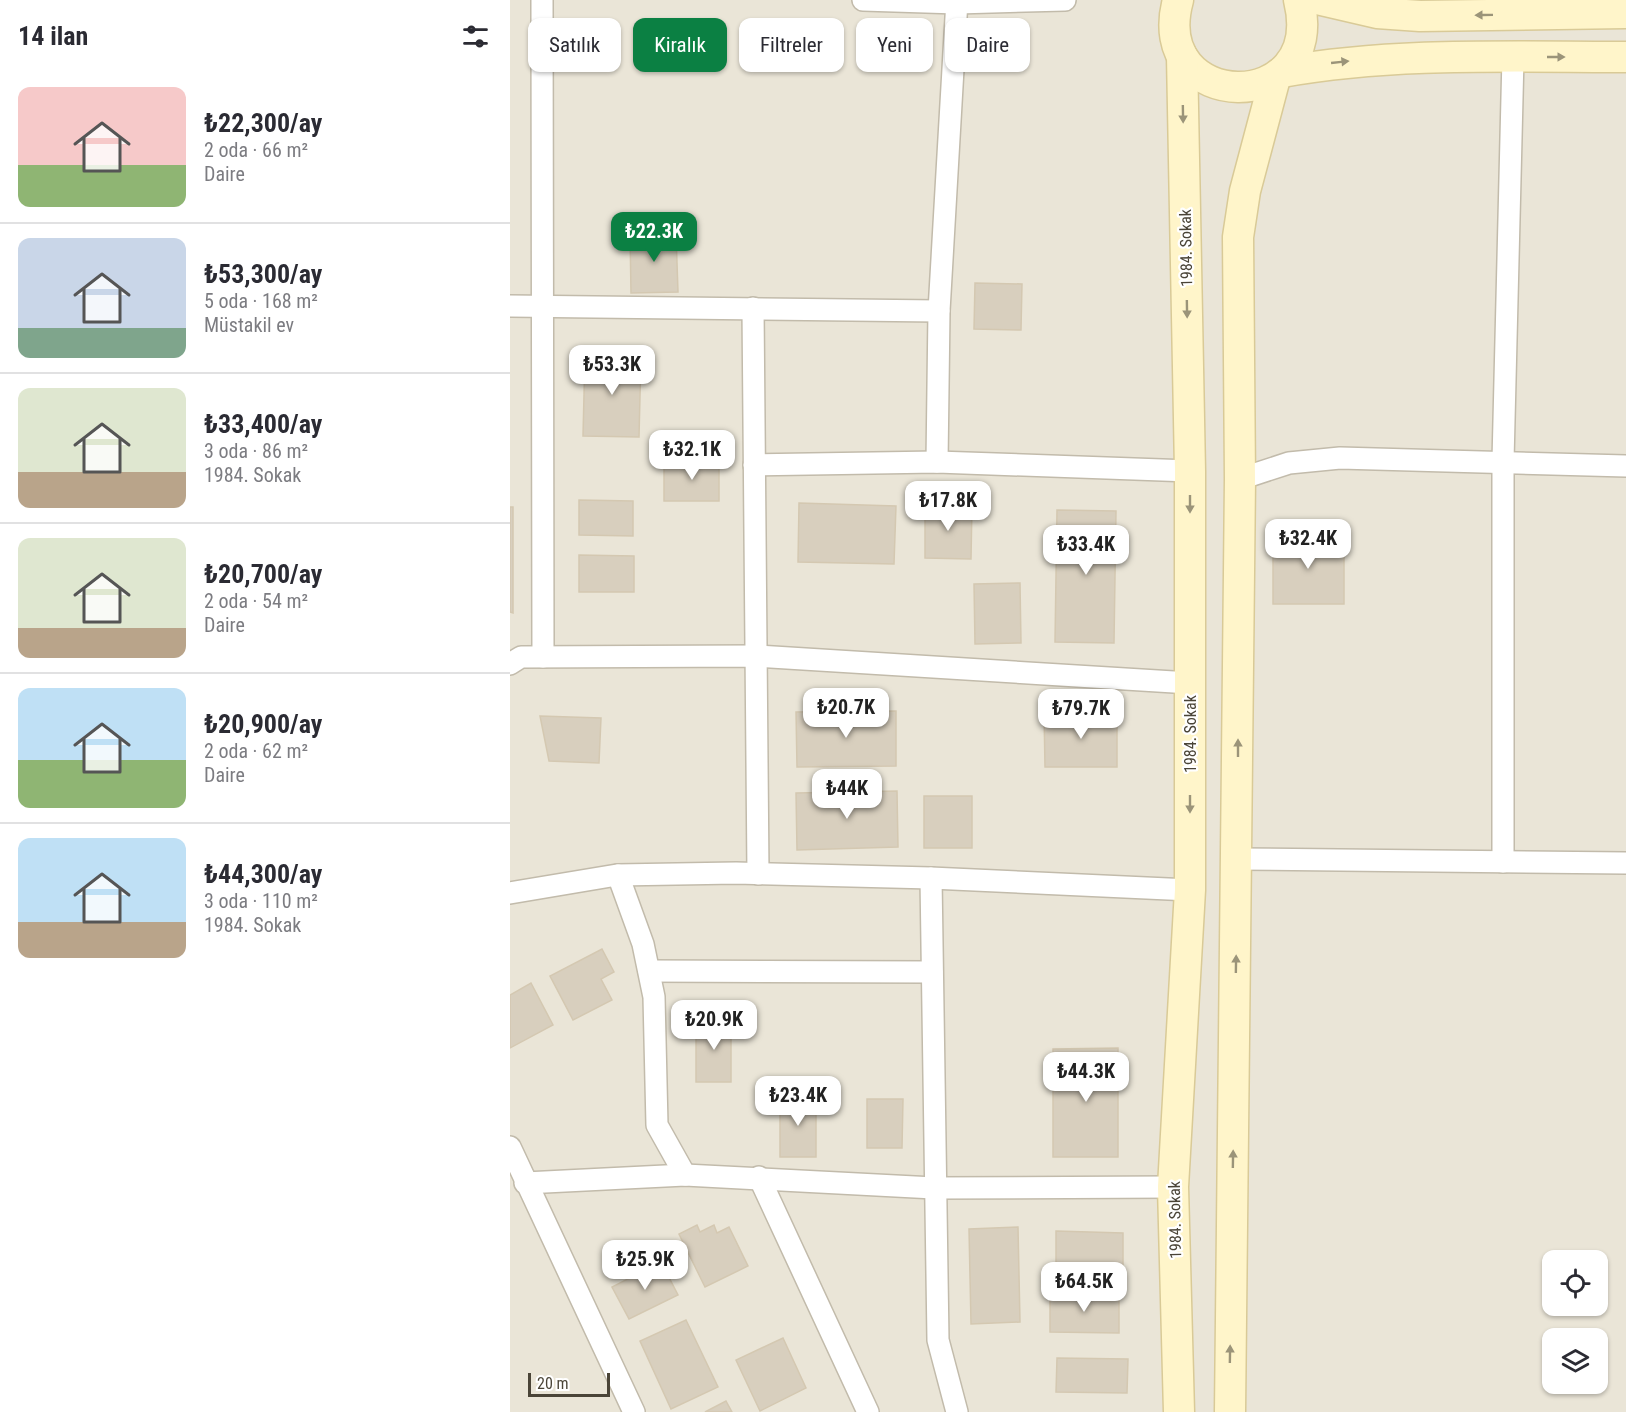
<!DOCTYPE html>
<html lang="tr">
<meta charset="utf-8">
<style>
body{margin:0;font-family:"Roboto Condensed",sans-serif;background:#f7f7f7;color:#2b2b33;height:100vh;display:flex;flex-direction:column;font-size:22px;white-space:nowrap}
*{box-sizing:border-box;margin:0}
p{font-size:20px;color:#7c7c81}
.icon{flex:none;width:33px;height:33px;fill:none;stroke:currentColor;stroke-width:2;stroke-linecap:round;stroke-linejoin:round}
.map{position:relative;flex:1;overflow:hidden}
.sheet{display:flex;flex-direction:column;background:#fff;width:510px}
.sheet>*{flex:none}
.top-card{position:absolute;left:18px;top:18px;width:570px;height:54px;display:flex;gap:12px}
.controls{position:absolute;left:1032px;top:1250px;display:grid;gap:12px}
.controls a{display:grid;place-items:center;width:66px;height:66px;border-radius:12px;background:#fff;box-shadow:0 2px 4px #0004;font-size:30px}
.scale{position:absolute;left:18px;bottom:15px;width:82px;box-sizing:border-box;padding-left:6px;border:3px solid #4a4437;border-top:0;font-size:16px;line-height:21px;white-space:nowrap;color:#4a4437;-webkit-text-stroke:4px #fff;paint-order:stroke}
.price{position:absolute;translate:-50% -51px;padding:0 14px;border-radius:12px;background:#fff;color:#222;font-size:20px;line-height:39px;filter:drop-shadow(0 2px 3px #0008)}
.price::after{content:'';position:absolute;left:50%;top:36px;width:18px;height:14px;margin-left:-9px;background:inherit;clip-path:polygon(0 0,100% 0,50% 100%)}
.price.active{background:#0b8043;color:#fff}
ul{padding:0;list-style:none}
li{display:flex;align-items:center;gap:18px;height:150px;padding:0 18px}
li+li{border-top:2px solid #e1e1e2}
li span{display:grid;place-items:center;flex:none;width:168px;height:120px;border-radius:12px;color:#555}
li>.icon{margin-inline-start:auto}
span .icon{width:72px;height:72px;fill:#fffc;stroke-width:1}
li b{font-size:26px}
h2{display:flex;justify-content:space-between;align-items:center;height:72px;padding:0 18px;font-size:26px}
.pill{padding:0 21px;border-radius:12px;background:#fff;box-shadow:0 2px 4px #0004;font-size:21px;line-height:54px}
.pill.active{background:#0b8043;color:#fff}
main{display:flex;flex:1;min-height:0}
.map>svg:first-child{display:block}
.residential{fill:#eae5d7;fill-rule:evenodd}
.building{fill:#d8cfbe;stroke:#d4c8b1;stroke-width:1.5}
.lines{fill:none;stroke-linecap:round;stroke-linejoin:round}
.street-casing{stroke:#c2bbab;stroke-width:24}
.secondary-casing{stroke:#d9ca97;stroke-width:33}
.street{stroke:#fff;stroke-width:21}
.secondary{stroke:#fff5ca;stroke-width:30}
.oneway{fill:#9b9479}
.labels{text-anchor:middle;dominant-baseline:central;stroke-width:4.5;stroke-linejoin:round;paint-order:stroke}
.street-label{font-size:16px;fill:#4a4437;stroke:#fff}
</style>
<main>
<section class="sheet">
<h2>14 ilan<svg class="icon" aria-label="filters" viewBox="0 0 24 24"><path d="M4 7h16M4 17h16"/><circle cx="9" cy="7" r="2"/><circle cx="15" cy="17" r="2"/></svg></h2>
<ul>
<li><span style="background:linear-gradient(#f6c9c9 65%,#8fb573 0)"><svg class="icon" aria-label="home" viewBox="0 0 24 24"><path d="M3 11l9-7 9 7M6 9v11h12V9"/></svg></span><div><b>₺22,300/ay</b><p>2 oda · 66 m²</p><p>Daire</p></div></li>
<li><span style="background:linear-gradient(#c9d6e8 75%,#7fa58c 0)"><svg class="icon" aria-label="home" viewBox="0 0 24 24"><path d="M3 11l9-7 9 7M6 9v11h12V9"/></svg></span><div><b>₺53,300/ay</b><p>5 oda · 168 m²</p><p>Müstakil ev</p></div></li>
<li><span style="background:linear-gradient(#dfe7d0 70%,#b9a48a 0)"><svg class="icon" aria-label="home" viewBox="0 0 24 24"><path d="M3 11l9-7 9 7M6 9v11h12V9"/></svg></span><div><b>₺33,400/ay</b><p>3 oda · 86 m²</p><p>1984. Sokak</p></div></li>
<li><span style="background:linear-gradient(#dfe7d0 75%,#b9a48a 0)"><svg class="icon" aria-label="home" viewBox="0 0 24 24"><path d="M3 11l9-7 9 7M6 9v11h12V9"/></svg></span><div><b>₺20,700/ay</b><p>2 oda · 54 m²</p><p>Daire</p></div></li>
<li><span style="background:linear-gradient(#bfe0f5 60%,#8fb573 0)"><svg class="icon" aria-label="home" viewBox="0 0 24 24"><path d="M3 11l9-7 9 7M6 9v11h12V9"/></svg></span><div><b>₺20,900/ay</b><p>2 oda · 62 m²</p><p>Daire</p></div></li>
<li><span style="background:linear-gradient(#bfe0f5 70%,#b9a48a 0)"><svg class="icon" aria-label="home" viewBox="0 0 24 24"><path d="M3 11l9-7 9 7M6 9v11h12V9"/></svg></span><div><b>₺44,300/ay</b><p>3 oda · 110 m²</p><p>1984. Sokak</p></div></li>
</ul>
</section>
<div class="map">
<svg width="1116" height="1412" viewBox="0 0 1116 1412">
<rect width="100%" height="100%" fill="#f6f3e9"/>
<path class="residential" d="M0,0H1116V1412H0ZM1042,1260H1088V1305H1042ZM1042,1338H1088V1383H1042Z"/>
<g class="building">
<path d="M120,233H166L168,292L121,293Z"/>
<path d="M465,283L512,284L511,330L464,329Z"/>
<path d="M75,354L131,356L129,437L73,436Z"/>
<rect x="154" y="461" width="55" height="40"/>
<path d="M69,500L123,501V536L69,535Z"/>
<path d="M289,503L386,506L384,564L288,562Z"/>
<path d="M415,505L462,506L461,559L415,558Z"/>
<path d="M0,507H3V613L0,612Z"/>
<path d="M547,510L606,511L604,643L545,642Z"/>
<rect x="763" y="536" width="71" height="68"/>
<path d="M69,555L124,556V592H69Z"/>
<path d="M510,583L511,643L465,644L464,584Z"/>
<path d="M386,711V766L287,767L286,712Z"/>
<path d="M534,713L607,714V767H535Z"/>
<path d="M30,716L91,718L89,763L39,761Z"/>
<path d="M387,791L388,847L287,850L286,793Z"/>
<rect x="414" y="796" width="48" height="52"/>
<path d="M92,949L104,972L91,979L102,1000L63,1020L40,976Z"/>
<path d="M21,983L43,1025L0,1048V995Z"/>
<rect x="186" y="1020" width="35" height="62"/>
<path d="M608,1048V1157H543V1049Z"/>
<path d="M270,1097L306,1098V1157H270Z"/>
<path d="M357,1099H393L392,1148H357Z"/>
<path d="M187,1225L190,1232L204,1225L207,1233L219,1227L238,1266L195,1287L169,1234Z"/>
<path d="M508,1227L510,1322L461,1324L459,1229Z"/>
<path d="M546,1231L613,1233V1270L546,1268Z"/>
<path d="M151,1262L168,1295L119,1319L102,1287Z"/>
<path d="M540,1293L609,1294V1333L540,1332Z"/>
<path d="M176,1320L208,1387L161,1409L130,1341Z"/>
<path d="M273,1338L296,1388L250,1411L226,1360Z"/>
<path d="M547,1358L618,1359L617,1393L546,1392Z"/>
<path d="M216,1401L222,1412H195Z"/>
</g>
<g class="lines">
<g class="street-casing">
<g id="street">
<path d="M32,0L33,657"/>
<path d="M353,0L447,3L555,0"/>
<path d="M0,306L429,311"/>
<path d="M243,308L248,874"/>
<path d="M427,462L429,311L447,0"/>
<path d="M244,465L427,462L680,471"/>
<path d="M730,479L779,463L830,458L1116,466"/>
<path d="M0,664L11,657L246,656L680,683"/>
<path d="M727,859L1116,863"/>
<path d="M993,862V461L1003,57"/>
<path d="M108,875L133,944L144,997L147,1125L175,1175"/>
<path d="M421,878L428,1340L447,1412"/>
<path d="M0,893L107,875L226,873L421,878L680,890"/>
<path d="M139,971L422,972"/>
<path d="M0,1147L124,1412"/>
<path d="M249,1177L358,1412"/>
<path d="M15,1183L175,1175L424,1188L663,1187"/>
</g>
</g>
<g class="secondary-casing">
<g id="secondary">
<path d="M668,0C637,114 818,118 789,0"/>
<path d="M811,0L867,13L910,16L1116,13"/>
<path d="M772,72C885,52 1001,57 1116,57"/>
<path d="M669,1412L663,1187L680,890V471L672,56"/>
<path d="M720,1412L730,479L728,237L735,191L765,78"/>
</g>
</g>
<use href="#street" class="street"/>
<use href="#secondary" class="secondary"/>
</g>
<defs><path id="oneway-solid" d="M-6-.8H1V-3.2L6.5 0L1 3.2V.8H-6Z" transform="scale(1.5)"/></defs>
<g class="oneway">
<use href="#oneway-solid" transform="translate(974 15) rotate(179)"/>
<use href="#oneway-solid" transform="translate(1046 57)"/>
<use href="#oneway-solid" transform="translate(830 62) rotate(-6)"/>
<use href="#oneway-solid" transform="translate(673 114) rotate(89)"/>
<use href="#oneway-solid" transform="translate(677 309) rotate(89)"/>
<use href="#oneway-solid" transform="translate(680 504) rotate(90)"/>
<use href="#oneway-solid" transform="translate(728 748) rotate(-90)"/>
<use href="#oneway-solid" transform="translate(680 804) rotate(90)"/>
<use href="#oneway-solid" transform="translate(726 964) rotate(-89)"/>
<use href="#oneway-solid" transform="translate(723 1159) rotate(-89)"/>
<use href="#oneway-solid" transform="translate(720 1354) rotate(-89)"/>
</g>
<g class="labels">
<g class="street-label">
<text transform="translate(676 248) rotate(-91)">1984. Sokak</text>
<text transform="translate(680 734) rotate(-90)">1984. Sokak</text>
<text transform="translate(665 1220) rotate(-91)">1984. Sokak</text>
</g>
</g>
</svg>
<div class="controls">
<a><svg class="icon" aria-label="locate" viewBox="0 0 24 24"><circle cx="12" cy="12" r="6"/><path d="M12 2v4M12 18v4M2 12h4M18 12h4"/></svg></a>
<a><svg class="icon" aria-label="layers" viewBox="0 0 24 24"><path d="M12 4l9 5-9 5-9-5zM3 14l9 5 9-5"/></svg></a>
</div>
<div class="scale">20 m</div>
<b class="price active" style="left:144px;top:263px">₺22.3K</b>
<b class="price" style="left:102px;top:396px">₺53.3K</b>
<b class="price" style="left:182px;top:481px">₺32.1K</b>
<b class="price" style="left:438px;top:532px">₺17.8K</b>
<b class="price" style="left:798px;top:570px">₺32.4K</b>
<b class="price" style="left:576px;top:576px">₺33.4K</b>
<b class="price" style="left:336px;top:739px">₺20.7K</b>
<b class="price" style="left:571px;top:740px">₺79.7K</b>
<b class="price" style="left:337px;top:820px">₺44K</b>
<b class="price" style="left:204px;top:1051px">₺20.9K</b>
<b class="price" style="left:576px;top:1103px">₺44.3K</b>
<b class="price" style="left:288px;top:1127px">₺23.4K</b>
<b class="price" style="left:135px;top:1291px">₺25.9K</b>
<b class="price" style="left:574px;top:1313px">₺64.5K</b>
<div class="top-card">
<a class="pill">Satılık</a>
<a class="pill active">Kiralık</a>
<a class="pill">Filtreler</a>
<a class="pill">Yeni</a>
<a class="pill">Daire</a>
</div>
</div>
</main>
